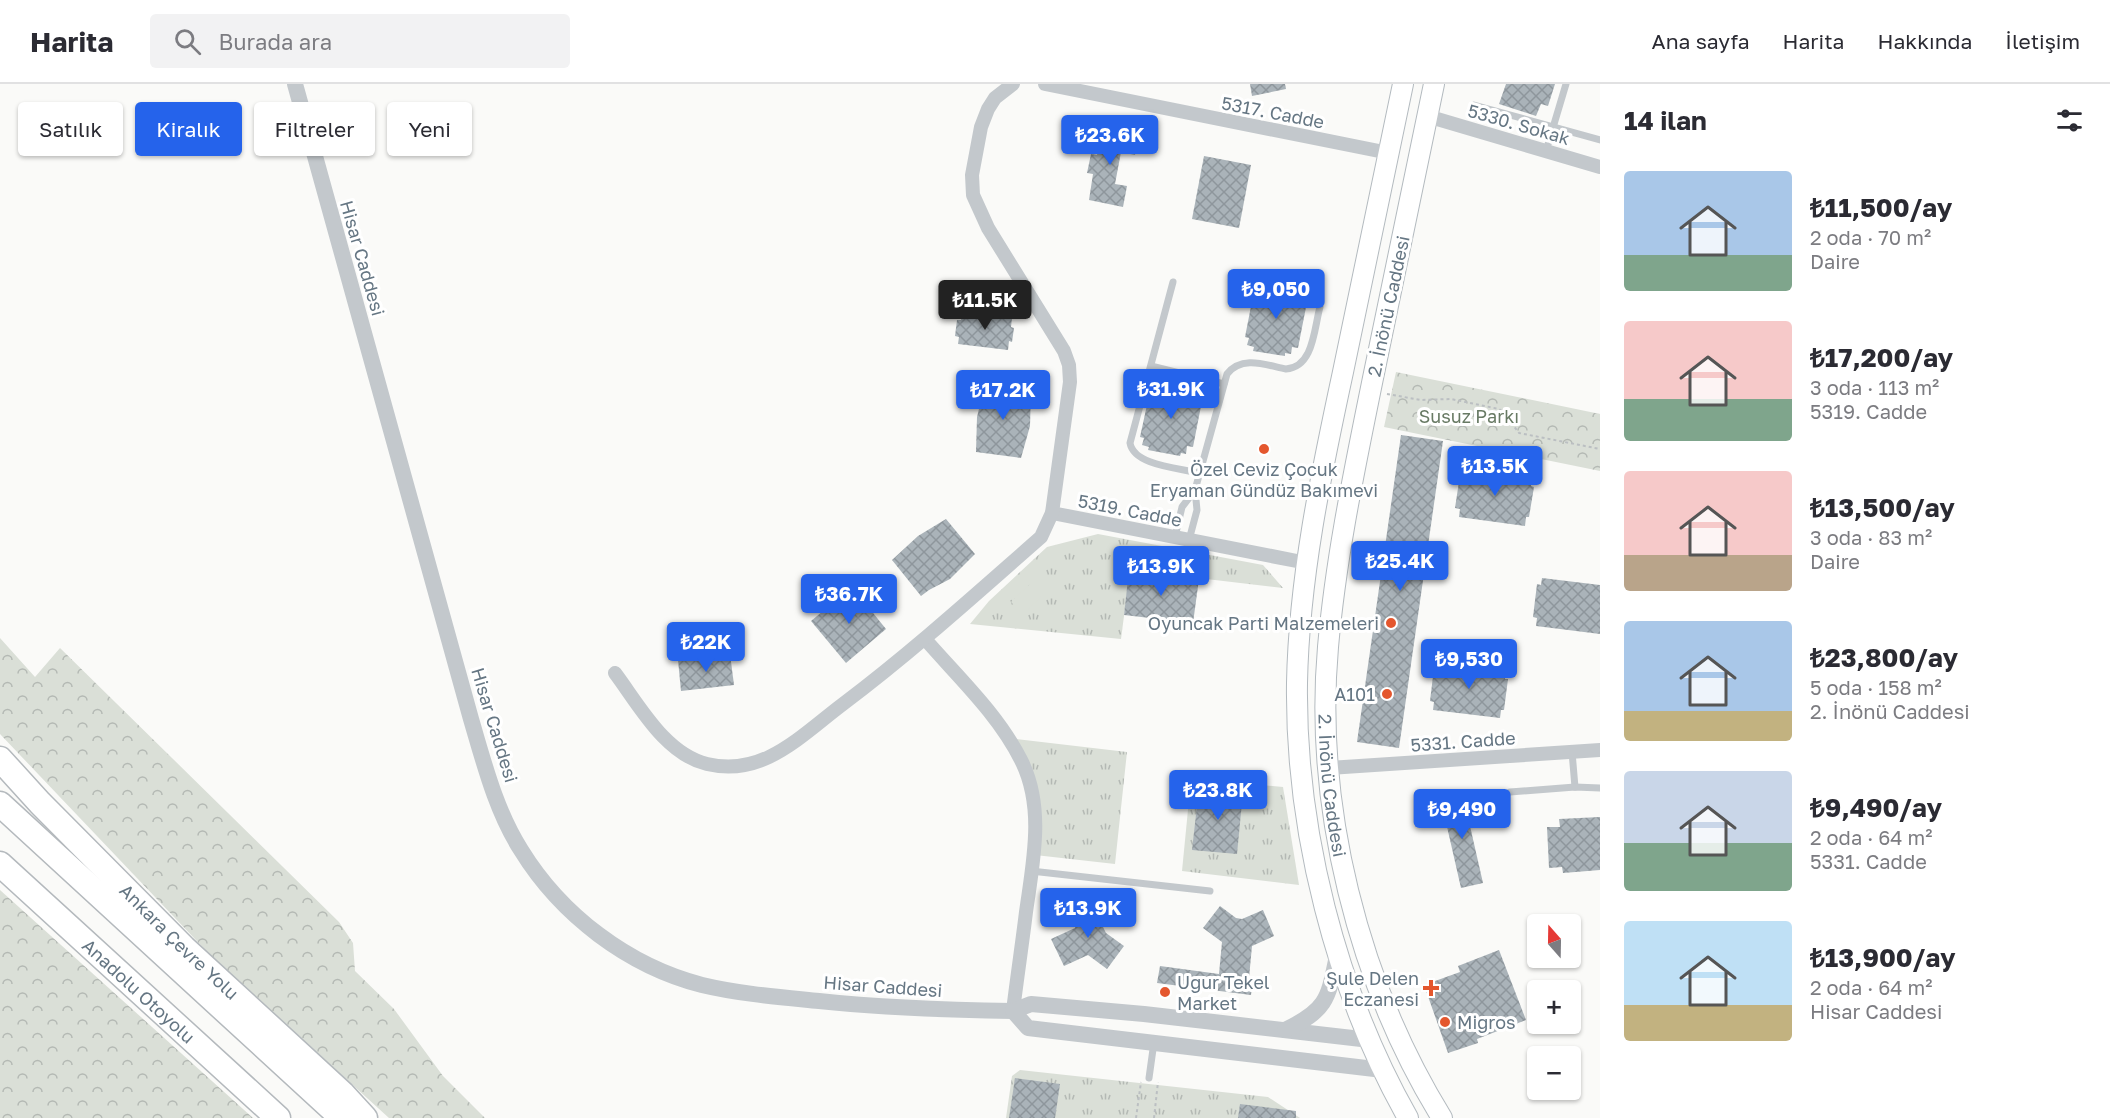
<!DOCTYPE html>
<html lang="tr">
<meta charset="utf-8">
<style>
body{margin:0;font-family:"Golos Text",sans-serif;background:#f2f2f3;color:#2b2b33;height:100vh;display:flex;flex-direction:column;font-size:22px;white-space:nowrap}
*{box-sizing:border-box;margin:0}
p{font-size:20px;color:#7c7c81}
.icon{flex:none;width:33px;height:33px;fill:none;stroke:currentColor;stroke-width:2;stroke-linecap:round;stroke-linejoin:round}
.map{position:relative;flex:1;overflow:hidden}
.details{display:flex;flex-direction:column;background:#fff;width:510px}
.details>*{flex:none}
.guide{position:absolute;left:18px;top:18px;width:570px;height:54px;display:flex;gap:12px}
.needle{width:39px;rotate:340deg}
.fabs{position:absolute;left:1527px;top:830px;display:grid;gap:12px}
.fabs a{display:grid;place-items:center;width:54px;height:54px;border-radius:6px;background:#fff;box-shadow:0 2px 4px #0004;font-size:30px}
.price{position:absolute;translate:-50% -51px;padding:0 14px;border-radius:6px;background:#2563eb;color:#fff;font-size:20px;line-height:39px;filter:drop-shadow(0 2px 3px #0008)}
.price::after{content:'';position:absolute;left:50%;top:36px;width:18px;height:14px;margin-left:-9px;background:inherit;clip-path:polygon(0 0,100% 0,50% 100%)}
.price.current{background:#222;color:#fff}
ul{padding:0;list-style:none}
li{display:flex;align-items:center;gap:18px;height:150px;padding:0 24px}
li span{display:grid;place-items:center;flex:none;width:168px;height:120px;border-radius:6px;color:#555}
li>.icon{margin-inline-start:auto}
span .icon{width:72px;height:72px;fill:#fffc;stroke-width:1}
li b{font-size:26px}
h2{display:flex;justify-content:space-between;align-items:center;height:72px;padding:0 24px;font-size:26px}
.tag{padding:0 21px;border-radius:6px;background:#fff;box-shadow:0 2px 4px #0004;font-size:21px;line-height:54px}
.tag.current{background:#2563eb;color:#fff}
header{display:flex;align-items:center;gap:36px;box-sizing:border-box;height:84px;padding:0 30px;background:#fff;border-bottom:2px solid #e1e1e2}
header strong{font-size:28px}
nav{display:flex;gap:33px;margin-inline-start:auto;font-size:21px}
.search{width:420px;height:54px;background:#f2f2f3;display:flex;align-items:center;gap:15px;box-sizing:border-box;padding:0 21px;border-radius:6px;color:#7c7c81;font-size:22px}
main{display:flex;flex:1;min-height:0}
.map>svg:first-child{display:block}
.grass{fill:url(#grass-tufts)}
.forest{fill:url(#forest-crowns)}
.pitch{fill:#dadfd7}
.building{fill:url(#building-cross-hatch)}
.lines{fill:none;stroke-linecap:round;stroke-linejoin:round}
.secondary-casing{stroke:#b3babf;stroke-width:22}
.motorway-casing{stroke:#b4b9bd;stroke-width:27}
.path{stroke:#bbbfc2;stroke-width:2;stroke-dasharray:3 3;stroke-linecap:butt}
.service{stroke:#c3c8cc;stroke-width:7}
.minor{stroke:#c3c8cc;stroke-width:14}
.tertiary{stroke:#c3c8cc;stroke-width:16}
.secondary{stroke:#fff;stroke-width:20}
.motorway{stroke:#fff;stroke-width:24}
.poi-dot{fill:#e4572e;stroke:#fff;stroke-width:2}
.labels{text-anchor:middle;dominant-baseline:central;stroke-width:6;stroke-linejoin:round;paint-order:stroke}
.street-label{font-size:18px;fill:#657683;stroke:#fff}
.park-label{font-size:18px;fill:#687a64;stroke:#fff}
.poi-label{font-size:18px;fill:#657683;stroke:#fff;text-anchor:end}
</style>
<header>
<strong>Harita</strong>
<div class="search"><svg class="icon" aria-label="search" viewBox="0 0 24 24"><circle cx="10" cy="10" r="6"/><path d="M15 15l6 6"/></svg>Burada ara</div>
<nav><a>Ana sayfa</a><a>Harita</a><a>Hakkında</a><a>İletişim</a></nav>
</header>
<main>
<div class="map">
<svg width="1600" height="1034" viewBox="0 0 1600 1034">
<defs>
<pattern id="grass-tufts" width="24" height="20" patternUnits="userSpaceOnUse" patternTransform="scale(1.5)"><rect width="24" height="20" fill="#dadfd7"/><path d="M3 7l-1-3M5 7V3M7 7l1-3M15 17l-1-3M17 17v-4M19 17l1-3" fill="none" stroke="#b4b9b4"/></pattern>
<pattern id="forest-crowns" width="20" height="18" patternUnits="userSpaceOnUse" patternTransform="scale(1.5)"><rect width="20" height="18" fill="#dadfd7"/><path d="M2 6a3 3 0 1 1 6 0M12 15a3 3 0 1 1 6 0" fill="none" stroke="#b4b9b4"/></pattern>
<pattern id="building-cross-hatch" width="8" height="8" patternUnits="userSpaceOnUse" patternTransform="scale(1.5)"><rect width="8" height="8" fill="#aab3b9"/><path d="M0 0l8 8M0 8l8-8" fill="none" stroke="#8e969c"/></pattern>
</defs>
<rect width="100%" height="100%" fill="#fafaf8"/>
<g class="grass">
<path d="M1098,450L1263,481L1283,504L1130,486L1121,555L970,540L989,517L1047,463Z"/>
<path d="M1016,655L1127,668L1115,780L1035,771L1038,737Z"/>
<path d="M1191,695L1283,703L1299,801L1182,787Z"/>
<path d="M1020,986L1268,1013L1300,1034H1006L1012,992Z"/>
</g>
<g class="forest">
<path d="M1396,288L1600,330V387L1384,343Z"/>
<path d="M0,554L35,593L60,564L339,838L353,859L355,887L394,925L443,992L485,1034H389L213,874L0,650Z"/>
<path d="M0,806L253,1034H0Z"/>
</g>
<path class="pitch" d="M1034,496L1046,508L1023,530L1011,518Z"/>
<g class="building">
<path d="M1250,0H1285L1286,5L1252,12Z"/>
<path d="M1506,0H1555L1548,22L1541,20L1536,32L1499,20Z"/>
<path d="M1103,43L1139,49L1135,71L1121,68L1115,100L1127,102L1123,123L1089,116L1093,90L1087,89L1091,70L1097,71Z"/>
<path d="M1204,72L1251,81L1239,144L1192,135Z"/>
<path d="M1266,199L1298,205V208L1304,210L1302,217L1307,218L1298,264L1292,263L1291,270L1285,269V272L1253,267L1254,263L1247,261L1249,254L1245,253L1254,207L1258,208L1259,201L1265,202Z"/>
<path d="M962,228L1012,234L1011,243L1014,244L1012,258L1009,257L1008,266L958,260L959,253L955,252L957,236H961Z"/>
<path d="M1161,299L1193,305V308L1198,309L1197,317H1202L1193,363L1187,362L1186,370L1181,369L1180,372L1148,366L1149,363L1142,361L1144,354L1140,353L1150,307L1153,308L1154,301L1160,302Z"/>
<path d="M985,300L1031,306L1030,342L1021,374L976,368L977,333Z"/>
<path d="M1401,351L1443,357L1399,664L1357,658Z"/>
<path d="M1465,385L1532,394L1531,402L1534,403L1529,433H1526L1525,442L1459,433L1460,425L1455,424L1460,391L1464,392Z"/>
<path d="M946,435L975,470L950,495L929,506L921,512L892,476L918,452Z"/>
<path d="M1129,486L1199,495L1193,539L1124,531Z"/>
<path d="M1542,494L1600,501V550L1536,542L1537,534L1533,533L1537,500L1541,501Z"/>
<path d="M852,503L886,545L846,579L811,537Z"/>
<path d="M730,570L734,601L681,607L678,576Z"/>
<path d="M1439,578L1506,586L1505,595H1508L1504,626H1501L1500,634L1433,626L1434,618L1430,617L1434,584L1439,585Z"/>
<path d="M1199,704L1243,708L1237,770L1192,766Z"/>
<path d="M1462,707L1483,799L1461,804L1440,712Z"/>
<path d="M1600,733V786L1563,789L1562,783L1549,784L1547,743H1560L1559,735Z"/>
<path d="M1078,820L1106,823L1103,843L1106,849L1124,862L1107,885L1088,871L1064,882L1051,855L1075,844Z"/>
<path d="M1220,822L1236,834L1242,835L1263,826L1274,852L1252,862L1249,894H1253L1251,911L1157,899L1160,882L1219,890L1222,858L1203,844Z"/>
<path d="M1499,866L1526,936L1477,955L1478,959L1448,969L1424,901L1460,888L1458,882Z"/>
<path d="M1015,994L1060,1000L1055,1034H1009Z"/>
<path d="M1240,1020L1296,1027V1034H1238Z"/>
</g>
<g class="lines">
<g class="secondary-casing">
<g id="secondary">
<path d="M1403,0C1383,96 1363,192 1343,288C1321,390 1299,494 1297,599C1295,745 1336,907 1408,1034"/>
<path id="s1" d="M1434,0C1414,98 1393,196 1373,294C1355,383 1336,472 1328,563C1314,722 1358,898 1442,1034"/>
</g>
</g>
<g class="motorway-casing">
<g id="motorway">
<path id="s2" d="M0,675L40,719L184,864L343,1010L365,1034"/>
<path d="M0,720L342,1034"/>
<path id="s3" d="M0,780L278,1034"/>
</g>
</g>
<g class="path">
<path d="M1387,310L1421,316L1451,315L1499,325L1503,328L1519,349L1600,365"/>
<path d="M1136,1034L1141,998"/>
<path d="M1154,1034L1158,998"/>
</g>
<g class="service">
<path d="M1474,21L1600,56"/>
<path d="M1546,67L1566,0"/>
<path d="M1173,198L1130,359C1134,382 1180,384 1199,389"/>
<path d="M1151,282L1224,300"/>
<path d="M1195,406L1227,290C1242,271 1266,281 1286,285C1314,283 1314,244 1320,223"/>
<path d="M1175,453L1182,423L1195,406L1197,426L1189,456"/>
<path d="M1572,668L1575,703"/>
<path d="M1510,708L1575,703L1600,704"/>
<path d="M1031,787L1210,807"/>
<path d="M1149,994L1154,958"/>
</g>
<g class="minor">
<path d="M1045,0L1389,69"/>
<path d="M1427,32L1600,83"/>
<path d="M1052,429L1307,479"/>
<path d="M925,555C958,593 998,630 1021,676C1045,723 1033,778 1026,828C1022,861 1017,894 1013,927"/>
<path d="M615,589C639,621 665,670 707,680C728,685 750,682 769,673C796,660 819,638 843,620C912,568 976,510 1041,453L1052,429L1070,298L1069,281L1064,267L988,144L973,111L972,91L981,43L988,25L995,14L1013,0"/>
<path d="M1329,684L1600,666"/>
</g>
<g class="tertiary">
<path d="M295,0L471,635C484,679 496,727 521,766C561,831 628,882 702,901C740,910 779,913 819,917C884,924 948,926 1013,927L1031,920L1144,930L1370,956"/>
<path d="M1013,927L1028,944L1383,986"/>
<path d="M1285,946C1329,925 1328,914 1338,867"/>
</g>
<use href="#secondary" class="secondary"/>
<use href="#motorway" class="motorway"/>
</g>
<g class="poi-dot">
<circle cx="1264" cy="365" r="6"/>
<circle cx="1391" cy="539" r="6"/>
<circle cx="1387" cy="610" r="6"/>
<path d="M1428 895h6v6h6v6h-6v6h-6v-6h-6v-6h6z"/>
<circle cx="1165" cy="908" r="6"/>
<circle cx="1445" cy="938" r="6"/>
</g>
<g class="labels">
<g class="street-label">
<text transform="translate(1273 28) rotate(11)">5317. Cadde</text>
<text transform="translate(1519 40) rotate(16)">5330. Sokak</text>
<text transform="translate(363 174) rotate(74)">Hisar Caddesi</text>
<text transform="translate(1388 222) rotate(-78)">2. İnönü Caddesi</text>
<text transform="translate(1130 426) rotate(11)">5319. Cadde</text>
<text transform="translate(495 641) rotate(73)">Hisar Caddesi</text>
<text transform="translate(1463 657) rotate(-4)">5331. Cadde</text>
<text stroke="none"><textPath href="#s1" startOffset="712">2. İnönü Caddesi</textPath></text>
<text stroke="none"><textPath href="#s2" startOffset="256">Ankara Çevre Yolu</textPath></text>
<text transform="translate(883 902) rotate(4)">Hisar Caddesi</text>
<text stroke="none"><textPath href="#s3" startOffset="188">Anadolu Otoyolu</textPath></text>
</g>
<g class="park-label">
<text x="1469" y="332">Susuz Parkı</text>
</g>
<g class="poi-label">
<text x="1264" y="385" text-anchor="middle">Özel Ceviz Çocuk<tspan x="1264" dy="21">Eryaman Gündüz Bakımevi</tspan></text>
<text x="1379" y="539">Oyuncak Parti Malzemeleri</text>
<text x="1375" y="610">A101</text>
<text x="1419" y="894">Şule Delen<tspan x="1419" dy="21">Eczanesi</tspan></text>
<text x="1177" y="898" text-anchor="start">Uğur Tekel<tspan x="1177" dy="21">Market</tspan></text>
<text x="1457" y="938" text-anchor="start">Migros</text>
</g>
</g>
</svg>
<div class="fabs">
<a><svg class="needle" viewBox="-14 -14 28 28"><path d="M0-13l5 13h-10z" fill="#e53935"/><path d="M0 13l5-13h-10z" fill="#7c7c81"/></svg></a>
<a>+</a>
<a>−</a>
</div>
<b class="price" style="left:1110px;top:82px">₺23.6K</b>
<b class="price" style="left:1276px;top:236px">₺9,050</b>
<b class="price current" style="left:985px;top:247px">₺11.5K</b>
<b class="price" style="left:1171px;top:336px">₺31.9K</b>
<b class="price" style="left:1003px;top:337px">₺17.2K</b>
<b class="price" style="left:1495px;top:413px">₺13.5K</b>
<b class="price" style="left:1400px;top:508px">₺25.4K</b>
<b class="price" style="left:1161px;top:513px">₺13.9K</b>
<b class="price" style="left:849px;top:541px">₺36.7K</b>
<b class="price" style="left:706px;top:589px">₺22K</b>
<b class="price" style="left:1469px;top:606px">₺9,530</b>
<b class="price" style="left:1218px;top:737px">₺23.8K</b>
<b class="price" style="left:1462px;top:756px">₺9,490</b>
<b class="price" style="left:1088px;top:855px">₺13.9K</b>
<div class="guide">
<a class="tag">Satılık</a>
<a class="tag current">Kiralık</a>
<a class="tag">Filtreler</a>
<a class="tag">Yeni</a>
</div>
</div>
<section class="details">
<h2>14 ilan<svg class="icon" aria-label="filters" viewBox="0 0 24 24"><path d="M4 7h16M4 17h16"/><circle cx="9" cy="7" r="2"/><circle cx="15" cy="17" r="2"/></svg></h2>
<ul>
<li><span style="background:linear-gradient(#a9c7e8 70%,#7fa58c 0)"><svg class="icon" aria-label="home" viewBox="0 0 24 24"><path d="M3 11l9-7 9 7M6 9v11h12V9"/></svg></span><div><b>₺11,500/ay</b><p>2 oda · 70 m²</p><p>Daire</p></div></li>
<li><span style="background:linear-gradient(#f6c9c9 65%,#7fa58c 0)"><svg class="icon" aria-label="home" viewBox="0 0 24 24"><path d="M3 11l9-7 9 7M6 9v11h12V9"/></svg></span><div><b>₺17,200/ay</b><p>3 oda · 113 m²</p><p>5319. Cadde</p></div></li>
<li><span style="background:linear-gradient(#f6c9c9 70%,#b9a48a 0)"><svg class="icon" aria-label="home" viewBox="0 0 24 24"><path d="M3 11l9-7 9 7M6 9v11h12V9"/></svg></span><div><b>₺13,500/ay</b><p>3 oda · 83 m²</p><p>Daire</p></div></li>
<li><span style="background:linear-gradient(#a9c7e8 75%,#c2b280 0)"><svg class="icon" aria-label="home" viewBox="0 0 24 24"><path d="M3 11l9-7 9 7M6 9v11h12V9"/></svg></span><div><b>₺23,800/ay</b><p>5 oda · 158 m²</p><p>2. İnönü Caddesi</p></div></li>
<li><span style="background:linear-gradient(#c9d6e8 60%,#7fa58c 0)"><svg class="icon" aria-label="home" viewBox="0 0 24 24"><path d="M3 11l9-7 9 7M6 9v11h12V9"/></svg></span><div><b>₺9,490/ay</b><p>2 oda · 64 m²</p><p>5331. Cadde</p></div></li>
<li><span style="background:linear-gradient(#bfe0f5 70%,#c2b280 0)"><svg class="icon" aria-label="home" viewBox="0 0 24 24"><path d="M3 11l9-7 9 7M6 9v11h12V9"/></svg></span><div><b>₺13,900/ay</b><p>2 oda · 64 m²</p><p>Hisar Caddesi</p></div></li>
</ul>
</section>
</main>
